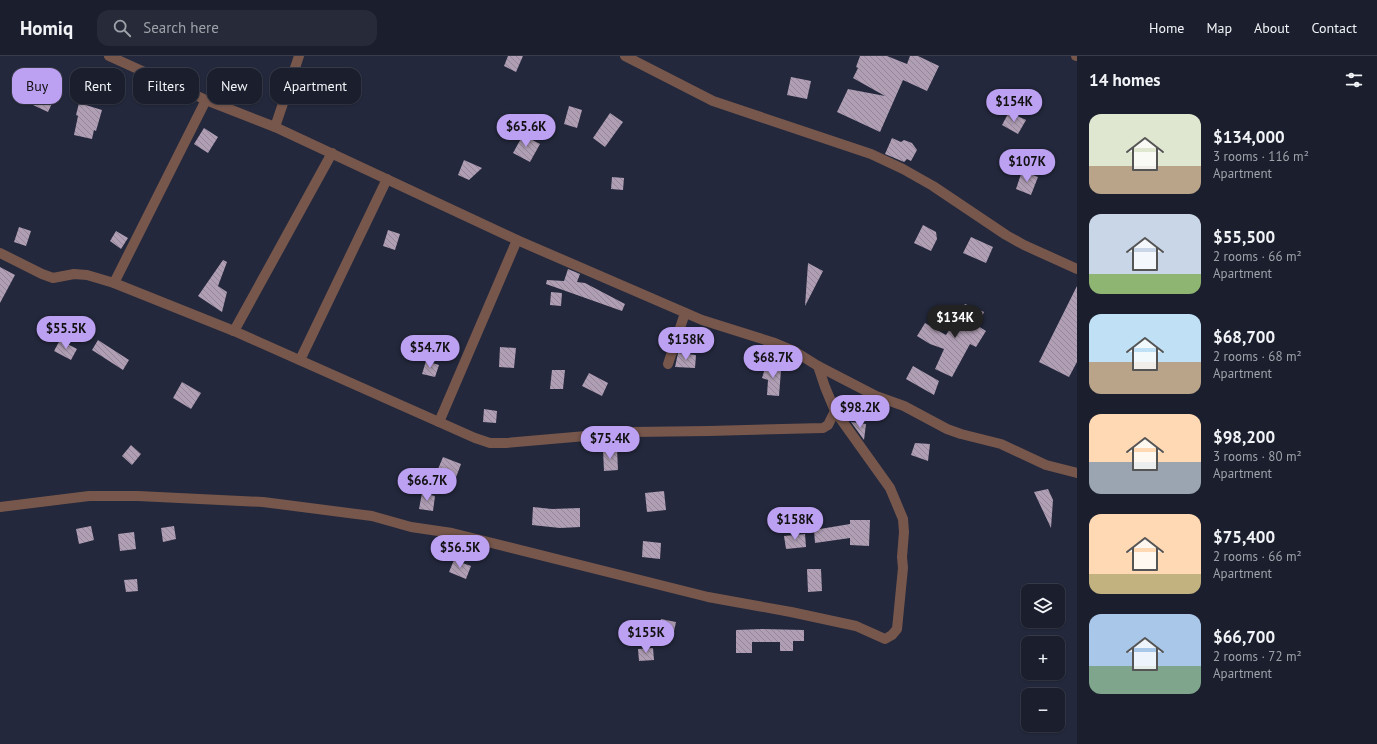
<!DOCTYPE html>
<meta charset="utf-8">
<style>
body{margin:0;font-family:"PT Sans",sans-serif;background:#272b39;color:#f1f3f6;height:100vh;display:flex;flex-direction:column;font-size:15px;white-space:nowrap}
*{box-sizing:border-box;margin:0}
p{font-size:13px;color:#9fa2aa}
.icon{flex:none;width:22px;height:22px;fill:none;stroke:currentColor;stroke-width:2;stroke-linecap:round;stroke-linejoin:round}
.map{position:relative;flex:1;overflow:hidden}
.sheet{display:flex;flex-direction:column;background:#1a1e2d;width:300px}
.sheet>*{flex:none}
.hud{position:absolute;left:12px;top:12px;width:380px;height:36px;display:flex;gap:8px}
.controls{position:absolute;left:1021px;top:528px;display:grid;gap:8px}
.controls a{display:grid;place-items:center;width:44px;height:44px;border-radius:8px;background:#1a1e2d;box-shadow:0 1px 3px #0004,0 0 0 1px #383c49;font-size:20px}
.price{position:absolute;translate:-50% -34px;padding:0 9px;border-radius:14px;background:#bca0f2;color:#111;font-size:13px;line-height:26px;filter:drop-shadow(0 1px 2px #0008)}
.price::after{content:'';position:absolute;left:50%;top:24px;width:12px;height:9px;margin-left:-6px;background:inherit;clip-path:polygon(0 0,100% 0,50% 100%)}
.price.active{background:#222;color:#fff}
ul{padding:0;list-style:none}
li{display:flex;align-items:center;gap:12px;height:100px;padding:0 12px}
li span{display:grid;place-items:center;flex:none;width:112px;height:80px;border-radius:12px;color:#555}
li>.icon{margin-inline-start:auto}
span .icon{width:48px;height:48px;fill:#fffc;stroke-width:1}
li b{font-size:17px}
h2{display:flex;justify-content:space-between;align-items:center;height:48px;padding:0 12px;font-size:17px}
.tag{padding:0 14px;border-radius:12px;background:#1a1e2d;box-shadow:0 1px 3px #0004,0 0 0 1px #383c49;font-size:14px;line-height:36px}
.tag.active{background:#bca0f2;color:#111}
header{display:flex;align-items:center;gap:24px;box-sizing:border-box;height:56px;padding:0 20px;background:#1a1e2d;border-bottom:1px solid #383c49}
header strong{font-size:19px}
nav{display:flex;gap:22px;margin-inline-start:auto;font-size:14px}
.search{width:280px;height:36px;background:#272b39;display:flex;align-items:center;gap:10px;box-sizing:border-box;padding:0 14px;border-radius:12px;color:#9fa2aa;font-size:15px}
main{display:flex;flex:1;min-height:0}
.map>svg:first-child{display:block}
.building{fill:url(#building-back-hatch)}
.lines{fill:none;stroke-linecap:round;stroke-linejoin:round}
.minor{stroke:#77574c;stroke-width:10}
</style>
<header>
<strong>Homiq</strong>
<div class="search"><svg class="icon" aria-label="search" viewBox="0 0 24 24"><circle cx="10" cy="10" r="6"/><path d="M15 15l6 6"/></svg>Search here</div>
<nav><a>Home</a><a>Map</a><a>About</a><a>Contact</a></nav>
</header>
<main>
<div class="map">
<svg width="1077" height="688" viewBox="0 0 1077 688">
<defs>
<pattern id="building-back-hatch" width="6" height="6" patternUnits="userSpaceOnUse"><rect width="6" height="6" fill="#b09eb4"/><path d="M-1 5l2 2M0 0l6 6M5-1l2 2" fill="none" stroke="#948798"/></pattern>
</defs>
<rect width="100%" height="100%" fill="#23283c"/>
<g class="building">
<path d="M508,0H523L516,16L504,10Z"/>
<path d="M860,0H887L907,8L910,0H918L939,10L927,35L903,24L880,76L837,56L848,33L885,40L853,22L858,12L856,11Z"/>
<path d="M46,21L57,26L52,36L56,39L48,56L33,49Z"/>
<path d="M791,21L811,25L807,43L787,39Z"/>
<path d="M79,47L102,54L96,75L94,74L92,83L74,79L78,60L76,59Z"/>
<path d="M569,50L582,54L577,72L564,68Z"/>
<path d="M1009,56L1026,64L1018,78L1002,69Z"/>
<path d="M610,57L623,66L605,91L593,82Z"/>
<path d="M204,72L218,81L208,97L194,88Z"/>
<path d="M523,79L540,88L530,106L513,97Z"/>
<path d="M892,82L901,86L904,84L912,87L917,94L911,105L907,103L904,106L885,98Z"/>
<path d="M464,104L482,112L469,124L458,119Z"/>
<path d="M1022,115L1038,121L1031,139L1016,133Z"/>
<path d="M612,121L624,122L623,134L611,133Z"/>
<path d="M923,169L936,176L937,183L931,195L914,187Z"/>
<path d="M19,171L31,175L26,190L14,186Z"/>
<path d="M388,174L400,178L395,194L383,190Z"/>
<path d="M116,175L128,182L121,193L110,185Z"/>
<path d="M971,181L993,191L986,207L963,197Z"/>
<path d="M223,204L227,206L218,230L227,236L222,256L198,240Z"/>
<path d="M808,207L823,215L805,250Z"/>
<path d="M0,211L15,219L0,247Z"/>
<path d="M568,213L580,218L577,226L585,227L625,248L622,255L546,228L547,224L564,225Z"/>
<path d="M1077,230V306L1069,321L1039,306Z"/>
<path d="M551,236L562,237L561,250L550,249Z"/>
<path d="M965,248L984,256L978,270L986,275L976,291L970,288L952,321L935,313L944,293L930,288L917,280L925,267L946,279Z"/>
<path d="M60,284L77,293L71,304L54,295Z"/>
<path d="M98,284L129,304L123,314L92,294Z"/>
<path d="M500,291L516,292L514,312L499,311Z"/>
<path d="M678,297L696,299L695,312L675,311Z"/>
<path d="M768,303L781,314L779,340L767,339L768,324L762,322Z"/>
<path d="M426,305L439,309L435,321L422,318Z"/>
<path d="M913,310L939,325L934,339L906,323Z"/>
<path d="M552,314H565L563,333H550Z"/>
<path d="M589,317L608,327L602,340L582,330Z"/>
<path d="M182,326L201,337L191,353L173,342Z"/>
<path d="M484,353L497,355L496,367L483,366Z"/>
<path d="M851,366L866,368L864,384Z"/>
<path d="M915,387L930,388L928,405L911,399Z"/>
<path d="M131,389L141,398L132,409L122,400Z"/>
<path d="M617,393L618,414L604,415L603,394Z"/>
<path d="M443,401L461,408L455,424L438,418V413Z"/>
<path d="M1048,433L1053,444L1051,472L1034,436Z"/>
<path d="M664,435L666,454L647,456L645,437Z"/>
<path d="M422,437L435,440L433,455L419,453Z"/>
<path d="M533,451L552,453L580,452V471L560,472L532,469Z"/>
<path d="M850,464H870L869,490L850,489V482L815,487L814,474L850,468Z"/>
<path d="M91,470L94,484L79,488L76,473Z"/>
<path d="M174,470L176,483L163,486L161,472Z"/>
<path d="M134,476L136,493L120,495L118,478Z"/>
<path d="M805,478L806,491L786,493L784,480Z"/>
<path d="M643,485L661,487L660,503L642,501Z"/>
<path d="M454,504L471,510L466,523L449,516Z"/>
<path d="M807,513H821L822,535L808,536Z"/>
<path d="M137,523L138,535L126,536L124,524Z"/>
<path d="M661,563L676,566L673,580L658,577Z"/>
<path d="M762,573L804,574V585H793V595H780V586H752V597H736V574Z"/>
<path d="M653,592L654,604L639,605L638,593Z"/>
</g>
<g class="lines">
<g class="minor">
<path d="M109,0L206,44L275,71L517,184L702,264L775,287L794,295L818,310L876,340L904,350L947,373L961,378L1001,388L1046,409L1077,417"/>
<path d="M625,0L713,45L871,98L903,113L933,130L1006,179L1024,189L1077,213"/>
<path d="M1076,0H1077"/>
<path d="M275,71L299,0"/>
<path d="M0,197L42,218L53,222L74,218L87,219L114,227L234,275L475,382L490,387H506L632,376L709,375L823,372L828,369L835,355"/>
<path d="M114,227L206,44"/>
<path d="M234,275L332,97"/>
<path d="M300,304L387,123"/>
<path d="M668,308L685,257"/>
<path d="M439,366L517,184"/>
<path d="M0,451L89,440H138L263,446L372,460L411,471L452,477L708,541L791,556L856,570L885,583L892,579L897,573L903,512L902,501L904,476L903,463L890,432L835,355L825,331L818,310"/>
</g>
</g>
</svg>
<div class="controls">
<a><svg class="icon" aria-label="layers" viewBox="0 0 24 24"><path d="M12 4l9 5-9 5-9-5zM3 14l9 5 9-5"/></svg></a>
<a>+</a>
<a>−</a>
</div>
<b class="price" style="left:1014px;top:67px">$154K</b>
<b class="price" style="left:526px;top:92px">$65.6K</b>
<b class="price" style="left:1027px;top:127px">$107K</b>
<b class="price active" style="left:955px;top:283px">$134K</b>
<b class="price" style="left:66px;top:294px">$55.5K</b>
<b class="price" style="left:686px;top:305px">$158K</b>
<b class="price" style="left:430px;top:313px">$54.7K</b>
<b class="price" style="left:773px;top:323px">$68.7K</b>
<b class="price" style="left:860px;top:373px">$98.2K</b>
<b class="price" style="left:610px;top:404px">$75.4K</b>
<b class="price" style="left:427px;top:446px">$66.7K</b>
<b class="price" style="left:795px;top:485px">$158K</b>
<b class="price" style="left:460px;top:513px">$56.5K</b>
<b class="price" style="left:646px;top:598px">$155K</b>
<div class="hud">
<a class="tag active">Buy</a>
<a class="tag">Rent</a>
<a class="tag">Filters</a>
<a class="tag">New</a>
<a class="tag">Apartment</a>
</div>
</div>
<section class="sheet">
<h2>14 homes<svg class="icon" aria-label="filters" viewBox="0 0 24 24"><path d="M4 7h16M4 17h16"/><circle cx="9" cy="7" r="2"/><circle cx="15" cy="17" r="2"/></svg></h2>
<ul>
<li><span style="background:linear-gradient(#dfe7d0 65%,#b9a48a 0)"><svg class="icon" aria-label="home" viewBox="0 0 24 24"><path d="M3 11l9-7 9 7M6 9v11h12V9"/></svg></span><div><b>$134,000</b><p>3 rooms · 116 m²</p><p>Apartment</p></div></li>
<li><span style="background:linear-gradient(#c9d6e8 75%,#8fb573 0)"><svg class="icon" aria-label="home" viewBox="0 0 24 24"><path d="M3 11l9-7 9 7M6 9v11h12V9"/></svg></span><div><b>$55,500</b><p>2 rooms · 66 m²</p><p>Apartment</p></div></li>
<li><span style="background:linear-gradient(#bfe0f5 60%,#b9a48a 0)"><svg class="icon" aria-label="home" viewBox="0 0 24 24"><path d="M3 11l9-7 9 7M6 9v11h12V9"/></svg></span><div><b>$68,700</b><p>2 rooms · 68 m²</p><p>Apartment</p></div></li>
<li><span style="background:linear-gradient(#ffd9b3 60%,#9aa5b1 0)"><svg class="icon" aria-label="home" viewBox="0 0 24 24"><path d="M3 11l9-7 9 7M6 9v11h12V9"/></svg></span><div><b>$98,200</b><p>3 rooms · 80 m²</p><p>Apartment</p></div></li>
<li><span style="background:linear-gradient(#ffd9b3 75%,#c2b280 0)"><svg class="icon" aria-label="home" viewBox="0 0 24 24"><path d="M3 11l9-7 9 7M6 9v11h12V9"/></svg></span><div><b>$75,400</b><p>2 rooms · 66 m²</p><p>Apartment</p></div></li>
<li><span style="background:linear-gradient(#a9c7e8 65%,#7fa58c 0)"><svg class="icon" aria-label="home" viewBox="0 0 24 24"><path d="M3 11l9-7 9 7M6 9v11h12V9"/></svg></span><div><b>$66,700</b><p>2 rooms · 72 m²</p><p>Apartment</p></div></li>
</ul>
</section>
</main>
